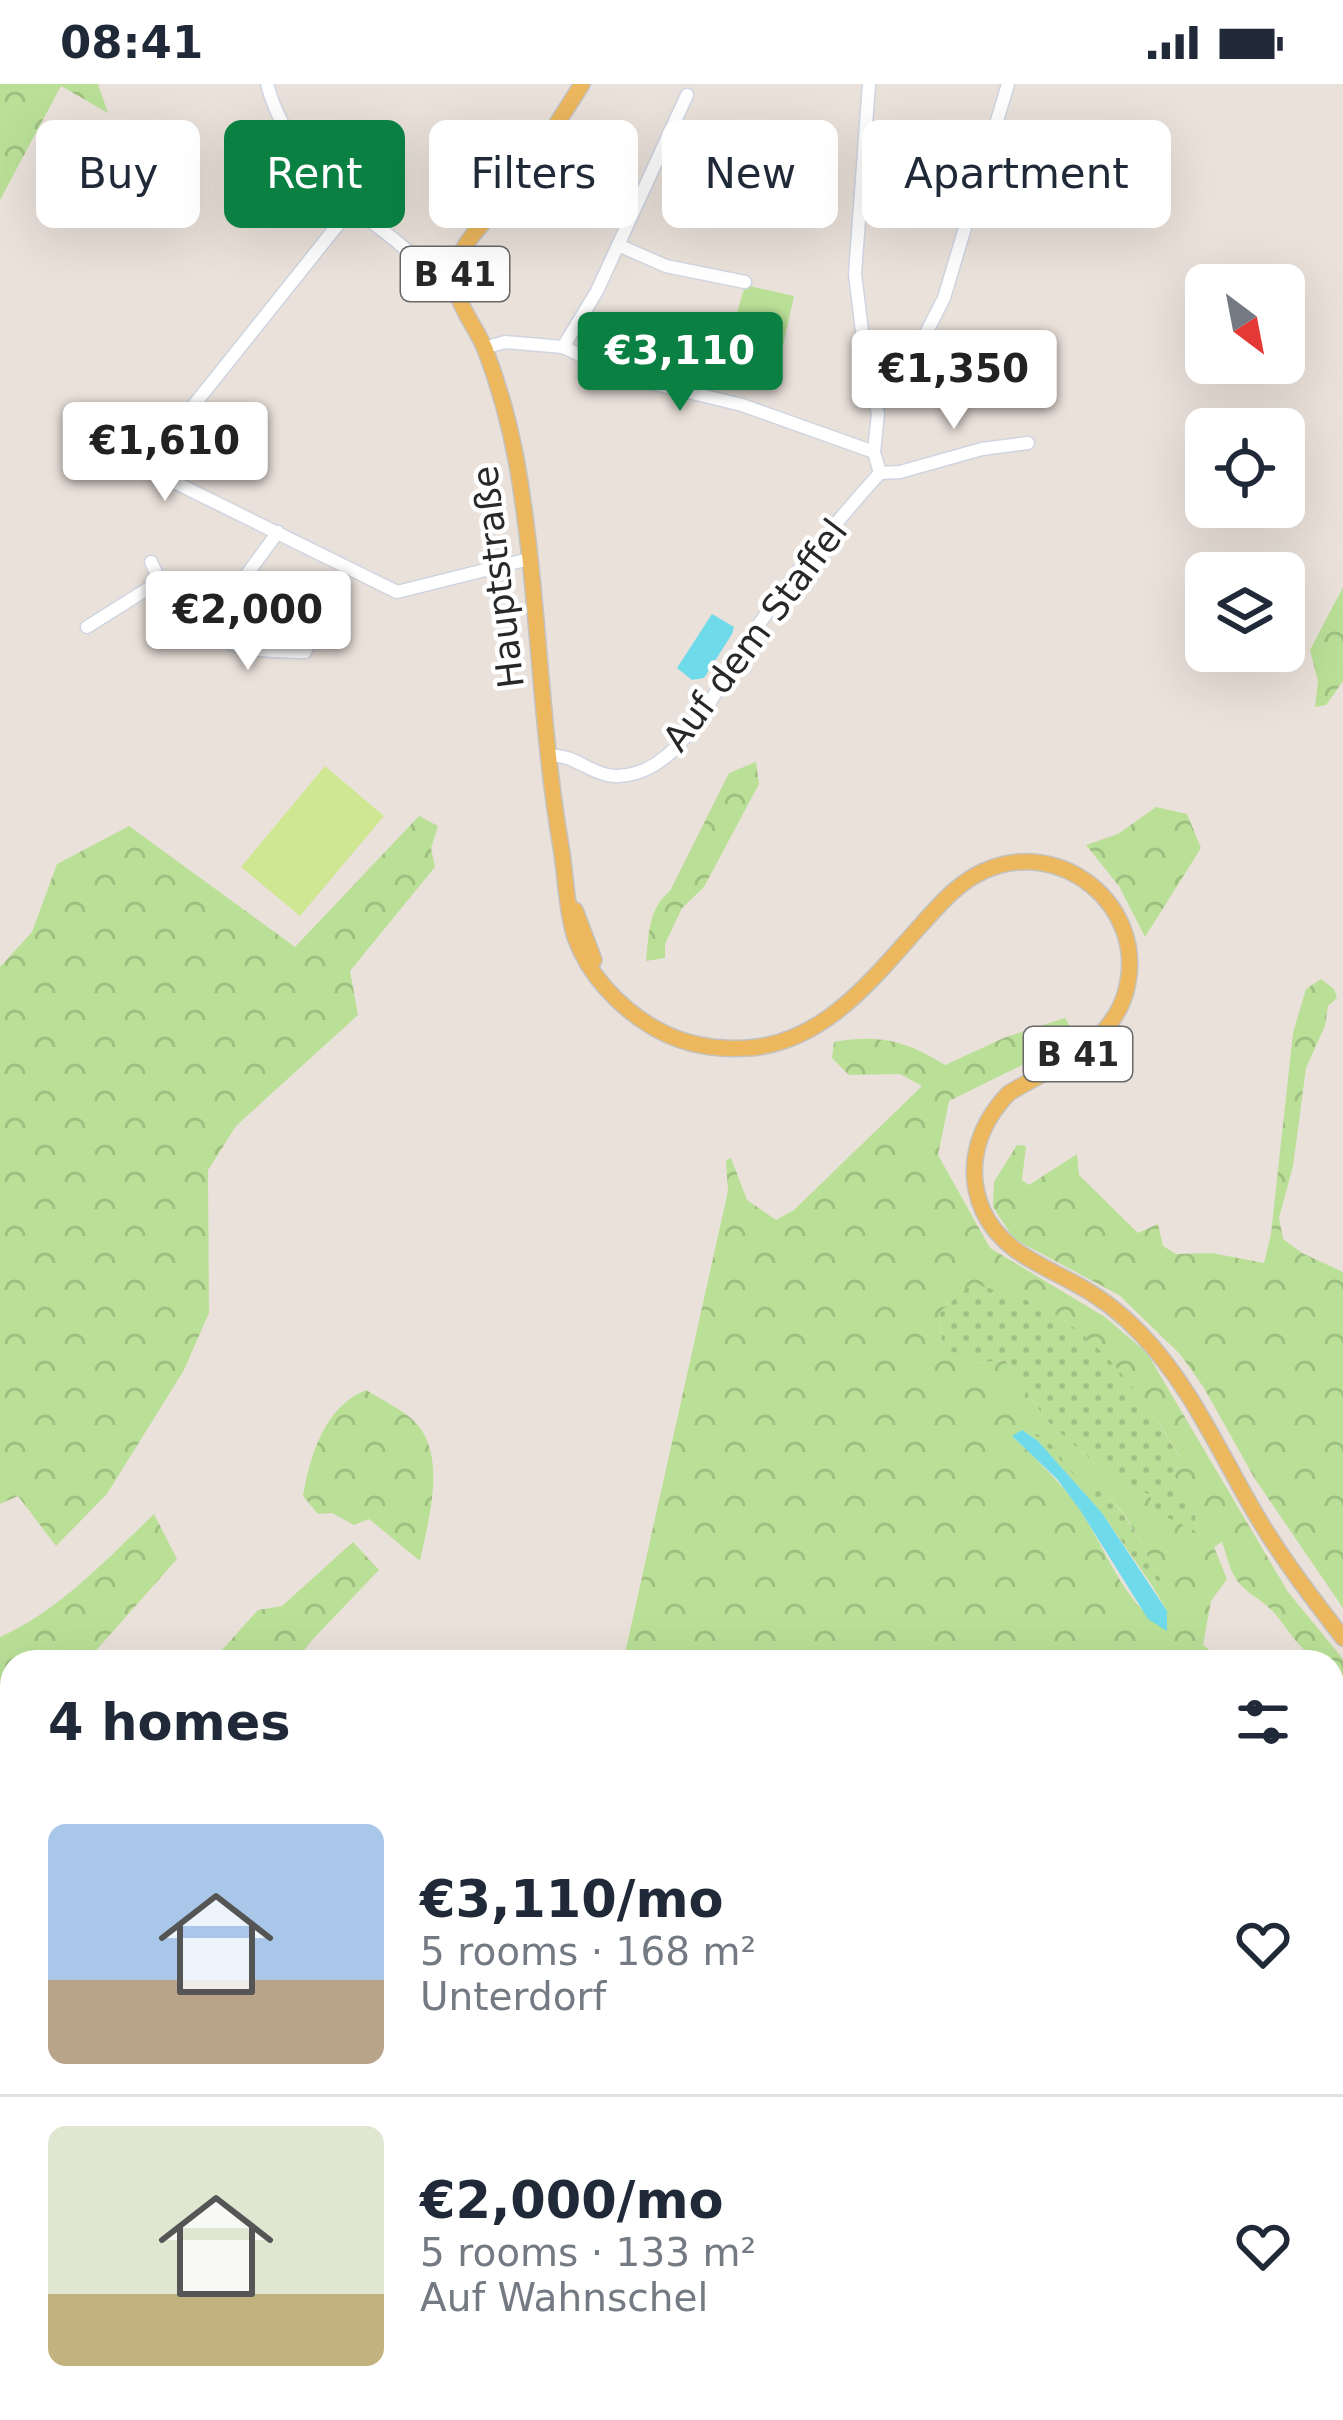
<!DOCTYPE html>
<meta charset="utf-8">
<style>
body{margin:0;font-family:"DejaVu Sans",sans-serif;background:#f2f2f3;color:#1f2937;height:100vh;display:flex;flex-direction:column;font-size:45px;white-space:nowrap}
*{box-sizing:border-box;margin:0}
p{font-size:39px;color:#747a83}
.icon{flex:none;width:66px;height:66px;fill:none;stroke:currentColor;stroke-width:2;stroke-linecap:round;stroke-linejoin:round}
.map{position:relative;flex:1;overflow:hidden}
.side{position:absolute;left:0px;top:1566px;width:1344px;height:771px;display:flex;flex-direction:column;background:#fff;border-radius:36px 36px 0 0;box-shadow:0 12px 48px #0002}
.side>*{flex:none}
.hud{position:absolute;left:36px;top:36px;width:1272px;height:108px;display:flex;gap:24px}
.needle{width:78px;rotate:148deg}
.controls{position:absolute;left:1185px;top:180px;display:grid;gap:24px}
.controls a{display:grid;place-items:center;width:120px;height:120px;border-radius:18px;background:#fff;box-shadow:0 12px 48px #0002;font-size:60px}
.price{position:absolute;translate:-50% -102px;padding:0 27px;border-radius:12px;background:#fff;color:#222;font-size:39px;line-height:78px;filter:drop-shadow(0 3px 6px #0008)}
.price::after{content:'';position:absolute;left:50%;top:72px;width:36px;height:27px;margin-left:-18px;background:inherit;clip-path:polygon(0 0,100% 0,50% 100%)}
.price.selected{background:#0b8043;color:#fff}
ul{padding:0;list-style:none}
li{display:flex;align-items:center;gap:36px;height:300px;padding:0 48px}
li+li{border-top:3px solid #e0e1e3}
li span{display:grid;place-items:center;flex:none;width:336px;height:240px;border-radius:18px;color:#555}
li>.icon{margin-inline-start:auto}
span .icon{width:144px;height:144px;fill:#fffc;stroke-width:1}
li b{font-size:51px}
h2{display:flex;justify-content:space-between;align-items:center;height:144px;padding:0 48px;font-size:51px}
.chip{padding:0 42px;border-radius:18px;background:#fff;box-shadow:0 12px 48px #0002;font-size:42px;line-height:108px}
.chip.selected{background:#0b8043;color:#fff}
.status{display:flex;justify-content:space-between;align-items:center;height:84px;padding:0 60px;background:#fff;direction:ltr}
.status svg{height:33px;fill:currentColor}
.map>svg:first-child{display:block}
.grass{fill:url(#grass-dots)}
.forest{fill:url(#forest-crowns);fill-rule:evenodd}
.park{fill:#bae097}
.pitch{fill:#cfe793}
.water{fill:#6fdaea}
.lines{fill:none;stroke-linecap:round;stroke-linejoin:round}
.minor-casing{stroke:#cfd5e1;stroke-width:15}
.major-casing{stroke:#c3c3c3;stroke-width:18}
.minor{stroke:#fff;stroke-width:12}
.major{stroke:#ecb75d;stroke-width:15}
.labels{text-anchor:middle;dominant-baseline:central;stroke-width:9;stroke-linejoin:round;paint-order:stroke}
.shield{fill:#fff;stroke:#686868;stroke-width:3}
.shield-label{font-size:33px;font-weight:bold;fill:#282828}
.street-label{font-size:36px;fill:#282828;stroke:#fff}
</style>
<div class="status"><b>08:41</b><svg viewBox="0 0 49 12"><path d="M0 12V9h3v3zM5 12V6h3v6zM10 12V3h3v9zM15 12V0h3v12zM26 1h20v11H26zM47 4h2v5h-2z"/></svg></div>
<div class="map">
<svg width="1343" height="2336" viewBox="0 0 1343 2336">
<defs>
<pattern id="grass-dots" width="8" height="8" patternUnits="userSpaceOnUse" patternTransform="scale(3)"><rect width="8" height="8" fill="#bae097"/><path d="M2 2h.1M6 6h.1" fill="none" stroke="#a0c082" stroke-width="1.8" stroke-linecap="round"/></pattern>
<pattern id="forest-crowns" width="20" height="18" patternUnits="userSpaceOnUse" patternTransform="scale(3)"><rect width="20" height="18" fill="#bae097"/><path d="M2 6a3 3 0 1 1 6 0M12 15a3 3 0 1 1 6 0" fill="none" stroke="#a0c082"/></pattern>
</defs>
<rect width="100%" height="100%" fill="#eae1da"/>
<g class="grass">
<path d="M972,1198C995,1206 1022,1212 1043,1223C1103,1255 1147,1317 1180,1374L1174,1391L1196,1428L1195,1448L1154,1427L1150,1411L1112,1395L1046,1336L1005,1276L977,1279L942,1264L940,1228Z"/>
<path d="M1022,1346C1054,1348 1063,1382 1084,1399C1094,1408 1090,1400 1101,1407C1125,1422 1148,1475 1164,1500L1153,1503L1102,1429L1038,1357Z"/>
</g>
<g class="forest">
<path d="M0,0H98L108,29L61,2L0,116Z"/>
<path d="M1343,503V597L1326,621L1315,623L1318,597L1310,566Z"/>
<path d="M756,678L759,700L704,803L682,824L665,860V874L646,877C649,850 648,825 670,807L729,689Z"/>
<path d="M1156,723L1187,730L1201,764L1145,853L1119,802L1086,761L1118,750Z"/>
<path d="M419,732L438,742L431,764L435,783L350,887L358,931L236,1042L208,1086L209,1229L184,1286L107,1410L56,1462L18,1412L0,1420V883L32,848L57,780L129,742L295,863Z"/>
<path d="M1321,895L1334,905L1337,914L1328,922L1325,942L1306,984L1293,1082L1279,1134L1283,1155L1302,1169L1343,1188V1524L1255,1395L1204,1304L1180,1270L1119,1211L1014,1155L993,1123L994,1098L1017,1061L1026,1062L1022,1096L1029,1101L1077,1070L1079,1091L1138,1149L1158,1140L1163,1162L1176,1170L1212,1169L1264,1179L1271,1150L1293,949L1306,905Z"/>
<path d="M1065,934L1077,954L949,1017L938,1071L990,1164L1105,1233L1147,1269L1288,1508L1343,1575V1600L1332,1587V1578C1300,1578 1288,1539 1266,1521C1255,1512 1245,1508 1236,1495C1229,1485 1227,1471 1222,1458L1214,1463L1227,1495L1211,1517L1203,1561L1223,1578H623L728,1107L726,1076L731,1074L747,1116L776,1136L794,1126L922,1002L900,990L849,991L832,974L834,958C880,950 906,957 945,981L1006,953ZM972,1199C995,1207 1022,1212 1043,1223C1102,1255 1147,1317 1180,1373L1174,1391L1196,1428L1195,1447L1154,1427L1150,1411L1112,1395L1046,1336L1005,1276L977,1279L942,1263L940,1228ZM1022,1346C1056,1349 1062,1385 1086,1402C1092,1405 1099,1405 1104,1409C1131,1430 1145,1471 1163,1499L1153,1503L1167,1527V1546C1123,1520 1106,1464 1078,1423C1059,1397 1036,1375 1013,1353Z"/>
<path d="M366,1306C382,1316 402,1325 415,1338C448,1372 428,1437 420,1477L369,1435L354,1441L332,1429L318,1430L303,1412C310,1371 325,1322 366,1306Z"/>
<path d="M154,1430L177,1475L92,1571L98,1578H12V1923L0,1925V1553C59,1527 108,1474 154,1430Z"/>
<path d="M353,1458L379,1486L312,1556L295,1578H211L258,1526L282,1522Z"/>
<path d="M1332,1814L1343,1834V2119L1332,2130Z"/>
</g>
<path class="park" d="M745,201L794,212L783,261L731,250Z"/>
<path class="pitch" d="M325,682L384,732L300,832L241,783Z"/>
<g class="water">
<path d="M712,530L734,543L732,550L704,594L692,596L677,584Z"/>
<path d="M1022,1346L1038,1357L1102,1429L1167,1527V1547L1148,1535L1080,1426L1057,1395L1012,1352Z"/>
</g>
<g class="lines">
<g class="minor-casing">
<g id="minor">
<path d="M267,0C285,68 338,112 391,153C411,169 429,189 455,192"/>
<path d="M869,0L855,190L867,288L878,329L874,368L880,389"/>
<path d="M352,123L158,366L156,384L168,395L397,508L529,475"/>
<path d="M618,161L666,182L745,198"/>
<path d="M563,263L597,207L687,11"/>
<path d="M484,264L505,258L563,263L626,293L742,321L874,368"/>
<path d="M876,320L922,257L944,214L1008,0"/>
<path d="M880,389L900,388L982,365L1028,359"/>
<path d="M151,478L160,497"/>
<path d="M209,542L206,546C236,569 270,567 305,568L312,551"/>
<path d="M87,543L160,497L190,529L209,542L278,448"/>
<path d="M549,672C582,669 595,702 636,689C690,673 718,598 748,556C785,502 835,438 880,389"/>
<path d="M1332,2208L1343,2193"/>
<path d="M1093,2336L1116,2325"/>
<path d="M1202,2336L1210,2325"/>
</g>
</g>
<g class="major-casing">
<g id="major">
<path d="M582,0C561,34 539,67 517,100C498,127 458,156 455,189C453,218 475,240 485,265C499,301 510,342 517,380C539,506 539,636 561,763C566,792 566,825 575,853C588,890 618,922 651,942C680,960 715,966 748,964C825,959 874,893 922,840C940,820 959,798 984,787C1060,752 1146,821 1127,903C1114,961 1055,981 1009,1009C978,1041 964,1084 983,1127C1001,1166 1039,1180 1074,1199C1099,1212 1121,1229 1140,1249C1191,1301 1221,1372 1258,1434C1283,1476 1313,1515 1343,1554"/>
<path d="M575,826L594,876"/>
</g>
</g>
<use href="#minor" class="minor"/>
<use href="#major" class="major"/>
</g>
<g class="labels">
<g class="shield">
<rect x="401" y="163" width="108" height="54" rx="9"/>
<rect x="1024" y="943" width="108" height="54" rx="9"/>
</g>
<g class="shield-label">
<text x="455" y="190">B 41</text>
<text x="1078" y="970">B 41</text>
</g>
<g class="street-label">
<text transform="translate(498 493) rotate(-97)">Hauptstraße</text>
<text transform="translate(755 551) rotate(-53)">Auf dem Staffel</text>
</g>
</g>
</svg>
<div class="controls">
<a><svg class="needle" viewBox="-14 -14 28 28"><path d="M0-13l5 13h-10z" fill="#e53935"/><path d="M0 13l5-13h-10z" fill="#747a83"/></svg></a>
<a><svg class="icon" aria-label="locate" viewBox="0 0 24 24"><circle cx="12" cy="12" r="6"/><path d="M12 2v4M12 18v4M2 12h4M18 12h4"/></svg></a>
<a><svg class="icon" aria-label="layers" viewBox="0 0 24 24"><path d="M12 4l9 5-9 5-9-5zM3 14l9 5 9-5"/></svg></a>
</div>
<b class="price selected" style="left:680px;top:330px">€3,110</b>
<b class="price" style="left:954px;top:348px">€1,350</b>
<b class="price" style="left:165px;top:420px">€1,610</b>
<b class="price" style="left:248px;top:589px">€2,000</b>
<div class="hud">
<a class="chip">Buy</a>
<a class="chip selected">Rent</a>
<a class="chip">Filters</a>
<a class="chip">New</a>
<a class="chip">Apartment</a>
</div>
<section class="side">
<h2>4 homes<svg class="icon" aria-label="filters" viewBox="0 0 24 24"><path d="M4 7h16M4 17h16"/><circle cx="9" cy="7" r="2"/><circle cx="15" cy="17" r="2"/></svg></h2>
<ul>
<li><span style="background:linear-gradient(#a9c7e8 65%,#b9a48a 0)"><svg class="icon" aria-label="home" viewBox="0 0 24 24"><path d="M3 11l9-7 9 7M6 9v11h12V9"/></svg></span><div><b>€3,110/mo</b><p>5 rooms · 168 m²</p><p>Unterdorf</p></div><svg class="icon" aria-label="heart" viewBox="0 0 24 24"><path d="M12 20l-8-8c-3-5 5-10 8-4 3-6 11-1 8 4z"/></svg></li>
<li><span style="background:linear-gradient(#dfe7d0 70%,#c2b280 0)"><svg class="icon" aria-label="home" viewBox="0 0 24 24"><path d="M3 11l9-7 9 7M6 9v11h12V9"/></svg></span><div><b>€2,000/mo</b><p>5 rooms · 133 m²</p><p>Auf Wahnschel</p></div><svg class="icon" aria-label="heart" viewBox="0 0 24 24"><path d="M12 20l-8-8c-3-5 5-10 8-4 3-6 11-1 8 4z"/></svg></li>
</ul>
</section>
</div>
